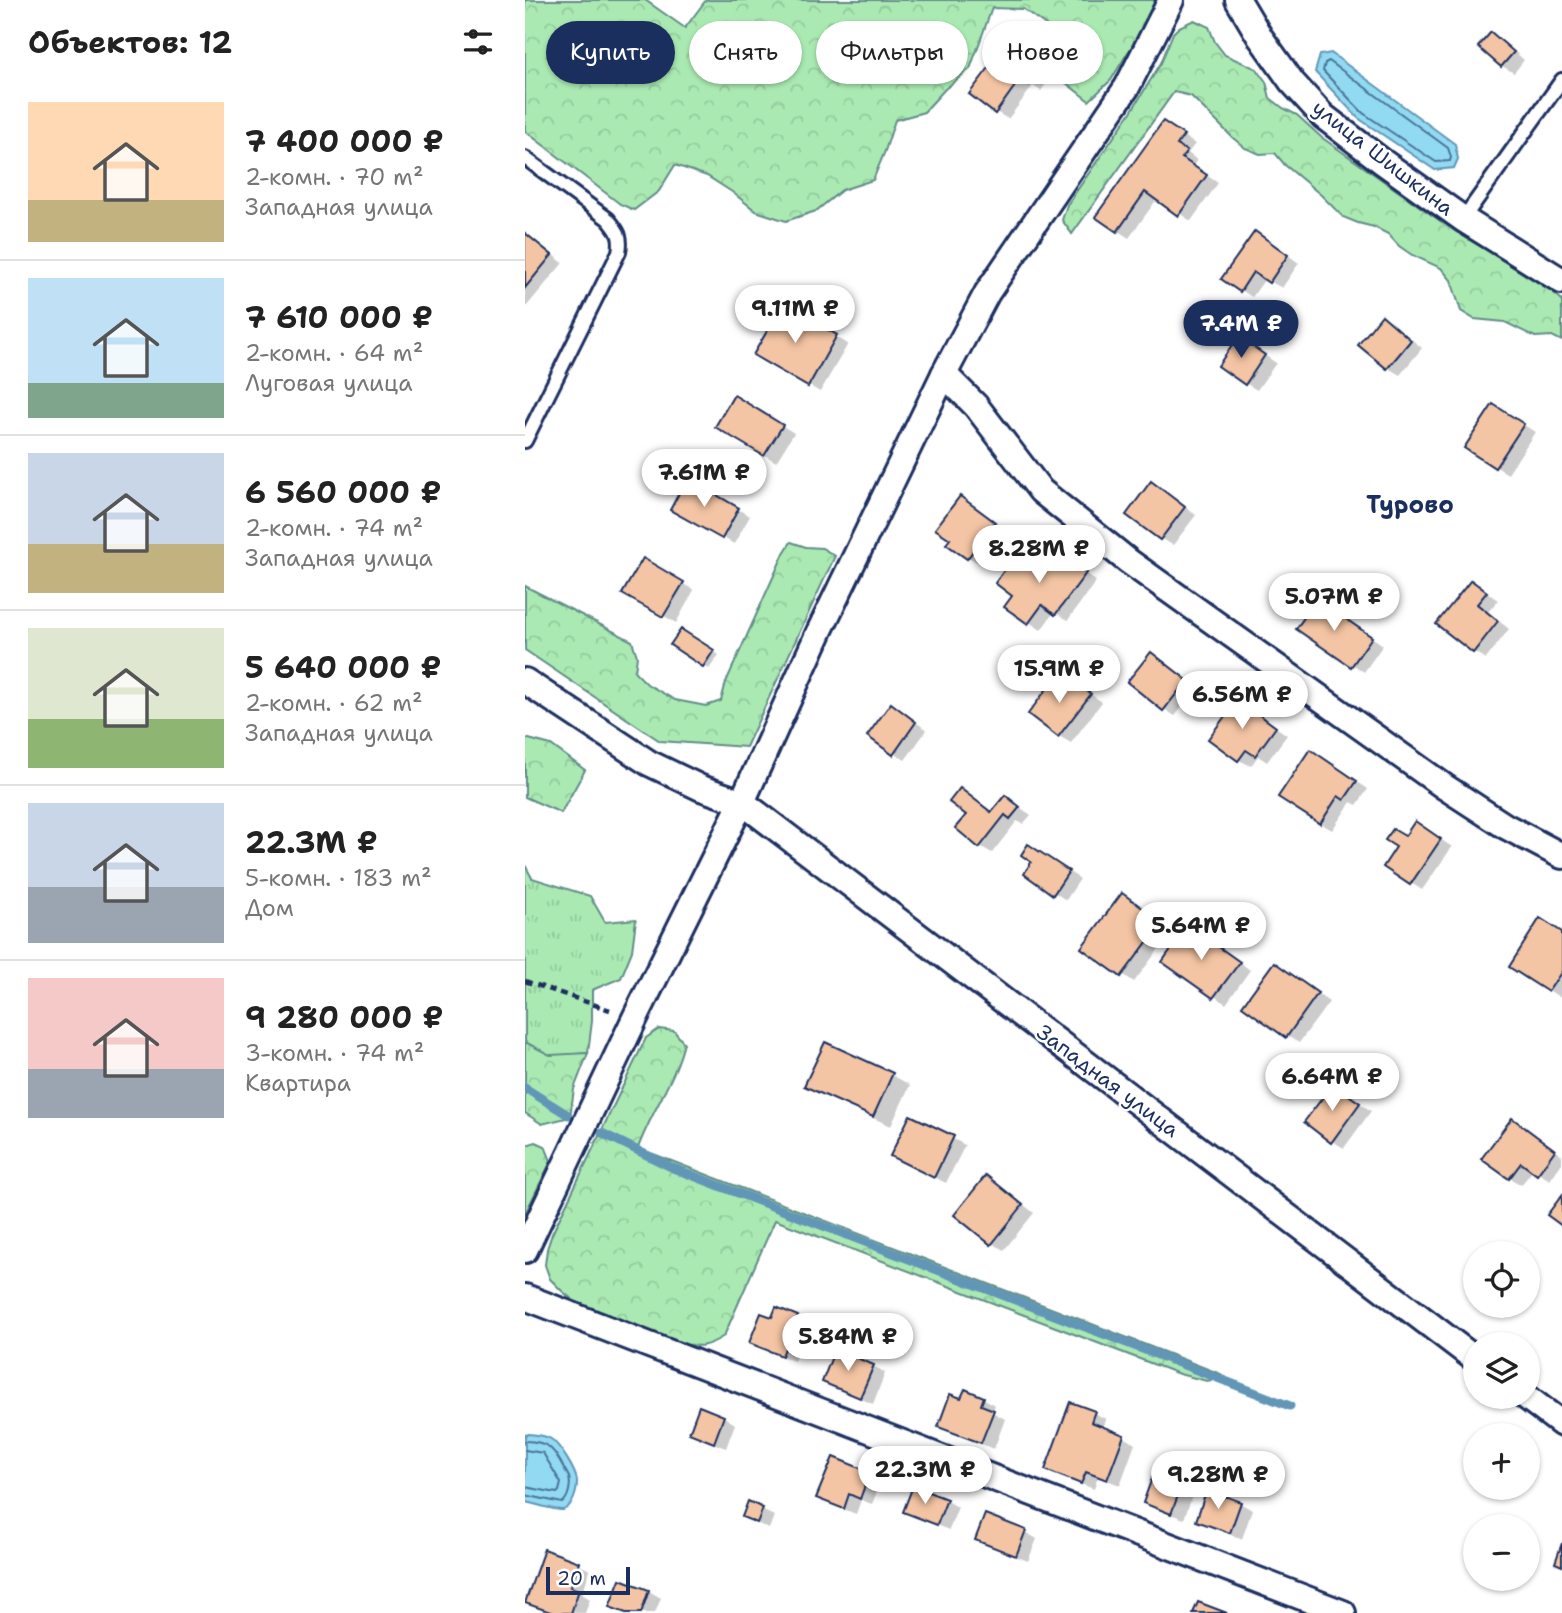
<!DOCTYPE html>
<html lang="ru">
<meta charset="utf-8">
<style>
body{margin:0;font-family:"Shantell Sans",sans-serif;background:#f2f2f2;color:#222;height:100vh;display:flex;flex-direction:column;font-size:26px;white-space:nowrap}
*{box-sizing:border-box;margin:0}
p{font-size:23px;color:#767676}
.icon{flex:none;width:38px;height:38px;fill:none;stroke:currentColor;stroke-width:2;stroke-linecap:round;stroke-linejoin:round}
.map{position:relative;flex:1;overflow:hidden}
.details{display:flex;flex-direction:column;background:#fff;width:525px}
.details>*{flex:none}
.hud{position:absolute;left:21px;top:21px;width:665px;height:63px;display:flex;gap:14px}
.controls{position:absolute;left:938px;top:1241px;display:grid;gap:14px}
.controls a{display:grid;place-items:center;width:77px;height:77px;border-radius:50%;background:#fff;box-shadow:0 2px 5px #0004;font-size:35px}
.scale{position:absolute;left:21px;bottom:18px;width:84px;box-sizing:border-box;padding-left:7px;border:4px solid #1b2f5e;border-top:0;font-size:19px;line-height:24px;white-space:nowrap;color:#1b2f5e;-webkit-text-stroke:5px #fff;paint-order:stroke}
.price{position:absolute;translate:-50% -60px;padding:0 16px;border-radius:24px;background:#fff;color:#222;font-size:23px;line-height:46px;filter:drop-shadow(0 2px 4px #0008)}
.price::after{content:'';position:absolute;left:50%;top:42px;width:21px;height:16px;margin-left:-10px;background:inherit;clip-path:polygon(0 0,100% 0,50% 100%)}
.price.selected{background:#1b2f5e;color:#fff}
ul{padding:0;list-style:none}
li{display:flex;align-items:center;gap:21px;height:175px;padding:0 28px}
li+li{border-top:2px solid #e0e0e0}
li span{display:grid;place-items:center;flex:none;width:196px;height:140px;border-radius:0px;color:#555}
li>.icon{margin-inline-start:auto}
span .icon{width:84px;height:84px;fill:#fffc;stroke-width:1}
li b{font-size:30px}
h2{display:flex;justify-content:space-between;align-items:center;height:84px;padding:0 28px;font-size:30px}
.tag{padding:0 24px;border-radius:32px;background:#fff;box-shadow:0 2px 5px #0004;font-size:24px;line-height:63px}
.tag.selected{background:#1b2f5e;color:#fff}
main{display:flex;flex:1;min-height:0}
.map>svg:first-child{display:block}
.grass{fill:url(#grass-tufts);stroke:#628c88;stroke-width:2}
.forest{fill:url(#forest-crowns);stroke:#628c88;stroke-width:2}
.water{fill:#91daf2;stroke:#6296b7;stroke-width:2}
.shadow{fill:#0003}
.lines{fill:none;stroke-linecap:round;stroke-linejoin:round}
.shore{stroke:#4a7399;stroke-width:2}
.stream{stroke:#6296b7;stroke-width:9}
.building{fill:#f4c5a4;stroke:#1b2f5e;stroke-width:2}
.lane-casing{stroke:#1b2f5e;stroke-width:18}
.street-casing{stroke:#1b2f5e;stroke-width:30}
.path{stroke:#1b2f5e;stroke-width:4.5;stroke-dasharray:7 5;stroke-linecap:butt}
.lane{stroke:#fff;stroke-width:12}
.street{stroke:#fff;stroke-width:24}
.labels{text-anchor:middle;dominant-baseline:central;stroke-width:5;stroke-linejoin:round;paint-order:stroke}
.street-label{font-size:21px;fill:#1b2f5e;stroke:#fff}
.quarter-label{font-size:24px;font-weight:bold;fill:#1b2f5e;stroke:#fff}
</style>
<main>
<section class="details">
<h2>Объектов: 12<svg class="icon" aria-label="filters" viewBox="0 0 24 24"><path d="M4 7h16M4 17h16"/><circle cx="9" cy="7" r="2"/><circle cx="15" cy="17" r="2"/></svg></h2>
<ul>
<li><span style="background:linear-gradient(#ffd9b3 70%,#c2b280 0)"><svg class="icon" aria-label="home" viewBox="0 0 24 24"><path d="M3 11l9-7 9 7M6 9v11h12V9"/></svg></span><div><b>7 400 000 ₽</b><p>2-комн. · 70 m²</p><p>Западная улица</p></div></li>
<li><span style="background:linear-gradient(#bfe0f5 75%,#7fa58c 0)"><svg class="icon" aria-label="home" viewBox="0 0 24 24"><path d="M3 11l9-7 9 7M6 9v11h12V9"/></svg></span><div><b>7 610 000 ₽</b><p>2-комн. · 64 m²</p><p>Луговая улица</p></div></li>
<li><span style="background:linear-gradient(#c9d6e8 65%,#c2b280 0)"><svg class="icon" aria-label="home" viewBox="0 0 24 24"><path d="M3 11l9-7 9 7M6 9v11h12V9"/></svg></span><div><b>6 560 000 ₽</b><p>2-комн. · 74 m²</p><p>Западная улица</p></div></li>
<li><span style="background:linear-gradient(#dfe7d0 65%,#8fb573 0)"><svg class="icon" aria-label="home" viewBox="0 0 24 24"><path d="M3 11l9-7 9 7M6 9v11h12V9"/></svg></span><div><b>5 640 000 ₽</b><p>2-комн. · 62 m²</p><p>Западная улица</p></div></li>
<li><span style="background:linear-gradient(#c9d6e8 60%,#9aa5b1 0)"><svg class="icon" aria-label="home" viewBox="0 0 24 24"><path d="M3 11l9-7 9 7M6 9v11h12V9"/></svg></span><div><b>22.3M ₽</b><p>5-комн. · 183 m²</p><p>Дом</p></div></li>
<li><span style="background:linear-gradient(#f6c9c9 65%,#9aa5b1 0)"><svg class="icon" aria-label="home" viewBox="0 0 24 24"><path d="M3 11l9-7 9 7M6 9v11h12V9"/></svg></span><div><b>9 280 000 ₽</b><p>3-комн. · 74 m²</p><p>Квартира</p></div></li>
</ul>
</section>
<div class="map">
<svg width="1037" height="1613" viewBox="0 0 1037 1613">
<defs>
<pattern id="grass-tufts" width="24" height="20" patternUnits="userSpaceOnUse" patternTransform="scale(1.75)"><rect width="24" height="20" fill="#aaeab2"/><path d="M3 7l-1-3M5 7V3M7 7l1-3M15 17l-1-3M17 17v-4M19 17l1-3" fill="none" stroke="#92c99c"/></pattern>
<pattern id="forest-crowns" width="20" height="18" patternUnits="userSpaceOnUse" patternTransform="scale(1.75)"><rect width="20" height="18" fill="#aaeab2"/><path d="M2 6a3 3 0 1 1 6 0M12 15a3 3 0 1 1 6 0" fill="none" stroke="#92c99c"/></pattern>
</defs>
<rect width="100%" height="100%" fill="#fff"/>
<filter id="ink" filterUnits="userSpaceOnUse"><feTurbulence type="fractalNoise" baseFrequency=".0143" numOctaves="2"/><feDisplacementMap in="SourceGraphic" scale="14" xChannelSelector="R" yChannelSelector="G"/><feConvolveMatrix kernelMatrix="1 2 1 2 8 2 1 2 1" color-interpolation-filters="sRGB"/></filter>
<g filter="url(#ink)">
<path class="grass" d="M0,865L7,878L65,896L80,922L111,919L107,951L96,978L67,990V1021L63,1053L25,1056L0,1042Z"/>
<g class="forest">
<path d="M0,0H120L160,28L181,0H637L624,29L603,52L586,80L564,101L540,82L548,52L525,28L498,9L467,8L445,69L420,89L399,112L370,120L360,151L348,180L317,190L291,211L261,221L231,211L207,192L182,176L150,165L134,191L109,210L95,204L0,131Z"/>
<path d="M669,20L684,27L690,42L700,55L732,69L741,82L745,98L758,108L772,115L796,137L931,232L1019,284L1037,300V341L1027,336L1010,337L980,322L949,319L936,311L926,280L916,268L887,255L874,246L863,234L849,227L833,223L818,217L796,195L760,165L750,153L735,154L720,148L708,138L666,96L649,92L547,234L537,220L542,205L606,112L636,63L648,33L654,27Z"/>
<path d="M266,542L281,547L297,548L310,556L221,747L135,741L0,650V586L107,641L112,656L110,672L122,684L150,700L181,706L196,701L201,682L259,553Z"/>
<path d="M0,738L26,745L60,770L36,813L0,797Z"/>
<path d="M134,1029L149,1031L159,1043C150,1080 126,1112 113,1148L696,1374L695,1378L682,1381L654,1374L250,1220L199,1336C182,1347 174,1348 154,1343L49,1301L37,1291L25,1279L20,1265L22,1249L27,1234L121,1038Z"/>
<path d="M0,1042L25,1055L63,1053L49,1089L45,1117L17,1124L0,1113Z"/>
<path d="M11,1142L20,1146L26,1161L0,1214V1148L1,1145Z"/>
</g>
<g class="water">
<path d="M806,53L930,144L933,159L929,168L910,170L833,118L790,72L795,55Z"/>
<path d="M4,1434C11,1435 19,1435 26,1439C34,1444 51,1471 52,1481C52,1486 51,1493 49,1498C47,1503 44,1508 38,1510C33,1511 7,1503 0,1502V1435Z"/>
</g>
<g class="shadow">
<path d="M966,35L978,41L999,60L989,73L977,66Z"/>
<path d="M507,36L539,59L516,91L508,86L483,119L471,112Z"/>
<path d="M650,130L670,144L663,153L672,160L668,166L693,183L666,221L632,199L604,238L593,231Z"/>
<path d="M0,232L38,263L1,307L0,306Z"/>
<path d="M742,240L774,263L757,288L740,279L727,297L716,290Z"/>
<path d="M258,306L323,344L295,392L230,354Z"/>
<path d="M858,318L869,325L897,348L875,375L863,368L835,345Z"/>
<path d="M726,346L751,363L732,390L720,383Z"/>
<path d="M210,397L269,433L251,462L192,426Z"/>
<path d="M980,413L1010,432L983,474L971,467Z"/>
<path d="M163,481L225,516L209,544L147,509Z"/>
<path d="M627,484L639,491L671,515L648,545L636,539Z"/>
<path d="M436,498L448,505L481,530L455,564L443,557L427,539Z"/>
<path d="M531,553L571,581L543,620L529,612L516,630L482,607L517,571Z"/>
<path d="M118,561L169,590L151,623L100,593Z"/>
<path d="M946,582L973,600L963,612L984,629L961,659L949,652L914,624Z"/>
<path d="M805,608L858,645L839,672L774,628Z"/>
<path d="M157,631L194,655L184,669L148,645Z"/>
<path d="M627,654L639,661L673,688L650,716L639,709Z"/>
<path d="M546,681L577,702L546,743L534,736L506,714L542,687Z"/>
<path d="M714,701L762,735L742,762L733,756L726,766L714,760Z"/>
<path d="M378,713L402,730L380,760L369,753Z"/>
<path d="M797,758L843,789L832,805L826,802L807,830L795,823Z"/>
<path d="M435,790L447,797L468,813L480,797L506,815L498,824L492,821L467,853L455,846Z"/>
<path d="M902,830L927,847L897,890L886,883L881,838Z"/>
<path d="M516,853L555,879L541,900L501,874Z"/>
<path d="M597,895L648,930L609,982L559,947Z"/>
<path d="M1037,933V996L1036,998L986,967Z"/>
<path d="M676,934L725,970L701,1004L639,962Z"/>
<path d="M750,964L804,1002L774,1043L762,1036Z"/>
<path d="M367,1075L385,1085L366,1126L299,1096L281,1085Z"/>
<path d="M820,1093L846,1111L819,1148L807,1141Z"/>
<path d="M386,1117L440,1145L421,1183L379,1162Z"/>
<path d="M987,1120L1037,1155V1163L1025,1180L1008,1170L996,1185L985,1178Z"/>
<path d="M462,1178L474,1185L509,1213L479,1250L467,1243Z"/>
<path d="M272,1317L284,1324L269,1361L238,1349L226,1342L248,1319Z"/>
<path d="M348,1366L360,1373L348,1404L311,1388L299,1382Z"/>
<path d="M458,1398L470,1405L467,1412L480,1419L469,1449L427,1433L415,1426L437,1400Z"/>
<path d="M569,1413L581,1419L577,1429L598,1437L610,1444L595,1485L573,1477L569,1489L534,1476L522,1470Z"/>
<path d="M199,1417L210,1424L201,1448L178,1440L166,1433Z"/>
<path d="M309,1459L345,1473L357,1480L347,1504L336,1500L331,1514L305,1504L294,1497Z"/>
<path d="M632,1469L659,1479L671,1486L659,1519L632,1509L620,1502Z"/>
<path d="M421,1501L433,1507L424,1530L392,1518L380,1511Z"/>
<path d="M715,1503L727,1510L717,1539L685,1527L673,1520Z"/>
<path d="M224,1504L249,1516L244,1529L219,1517Z"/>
<path d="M461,1516L500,1532L512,1539L503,1561L464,1546L452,1539Z"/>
<path d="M53,1564L65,1570L57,1594L65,1599L60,1613H26L1,1602Z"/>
<path d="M96,1581L124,1591L136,1598L130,1613H98L86,1606Z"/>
</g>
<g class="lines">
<g class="shore">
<path d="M804,61L923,148L926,157L925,161L911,162L838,113L798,71L800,63Z"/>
<path d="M0,1441C29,1441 31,1455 44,1477C46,1485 44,1498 37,1503L0,1495"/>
<path d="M0,1450L18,1453L36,1483L34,1491L32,1493L0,1487"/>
</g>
<g class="stream">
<path d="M0,1088L43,1115"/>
<path d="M77,1133L148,1168L765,1406"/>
</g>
</g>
<g class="building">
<path d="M495,27L529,51L504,85L495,79L470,114L444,94Z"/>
<path d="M966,32L989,52L976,67L953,47Z"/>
<path d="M638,121L659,135L652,145L662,151L657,158L682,175L653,216L620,192L592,232L570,217Z"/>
<path d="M730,231L763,255L744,283L728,272L715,292L696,279Z"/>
<path d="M0,233L27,255L0,288Z"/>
<path d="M258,304L312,335L283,387L228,355Z"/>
<path d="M857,315L886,340L862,369L833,345Z"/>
<path d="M713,336L740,355L720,385L693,366Z"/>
<path d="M209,395L258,425L239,456L190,427Z"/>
<path d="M968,404L999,424L970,468L939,448Z"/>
<path d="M162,478L214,508L197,539L145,510Z"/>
<path d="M626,481L660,507L635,540L601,515Z"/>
<path d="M435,496L470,522L442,559L421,544L425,539L410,529Z"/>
<path d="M530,551L561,573L530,615L517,605L503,624L479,607L487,596L470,583L492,553L516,570Z"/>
<path d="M118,558L159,582L138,617L97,594Z"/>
<path d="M946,580L962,592L952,604L973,621L948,653L911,624Z"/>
<path d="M792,599L847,637L826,667L771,629Z"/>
<path d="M156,629L189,650L178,667L145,645Z"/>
<path d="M626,652L662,680L638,711L602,682Z"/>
<path d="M530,678L541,685L546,679L566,694L533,737L503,714Z"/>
<path d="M713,699L751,727L730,756L721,750L713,761L683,739Z"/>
<path d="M366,703L391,722L368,755L342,736Z"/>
<path d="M785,749L832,781L819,800L813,796L795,824L753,797Z"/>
<path d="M435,788L466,812L480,795L495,807L485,819L480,815L454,848L430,828L441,815L424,802Z"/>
<path d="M890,821L916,839L885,885L858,867L871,847L860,840L868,829L880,836Z"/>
<path d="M503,844L544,871L528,895L499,874L506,862L496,855Z"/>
<path d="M597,893L637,922L596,977L556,948Z"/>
<path d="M1015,918L1037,932V971L1023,992L984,967Z"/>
<path d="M663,925L715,962L688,998L637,962Z"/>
<path d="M749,962L793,993L761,1038L717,1006Z"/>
<path d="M300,1042L368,1073L348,1117L279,1086Z"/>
<path d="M808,1084L835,1103L806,1143L779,1122Z"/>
<path d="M385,1115L429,1136L409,1178L365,1156Z"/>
<path d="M987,1118L1030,1150L1012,1175L996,1163L984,1179L956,1159Z"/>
<path d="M461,1175L498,1205L466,1245L429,1215Z"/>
<path d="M1037,1195V1226L1022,1215Z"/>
<path d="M251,1307L273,1316L257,1356L224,1343L236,1313L247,1317Z"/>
<path d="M310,1349L349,1365L335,1398L297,1382Z"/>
<path d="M440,1389L459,1397L456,1405L469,1410L456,1443L413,1427L425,1394L436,1398Z"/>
<path d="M545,1402L570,1411L566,1422L599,1435L582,1480L561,1472L556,1484L520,1470Z"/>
<path d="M174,1406L199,1416L189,1443L164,1433Z"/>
<path d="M308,1457L345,1472L335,1499L324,1494L319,1509L291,1498Z"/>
<path d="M631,1467L660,1477L646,1514L618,1503Z"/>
<path d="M388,1486L422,1499L412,1525L378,1512Z"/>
<path d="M682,1489L716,1502L705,1533L671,1521Z"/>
<path d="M223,1501L238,1508L232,1523L217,1517Z"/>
<path d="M460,1514L501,1530L491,1556L450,1540Z"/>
<path d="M1037,1543V1566L1030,1563Z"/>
<path d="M19,1549L54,1562L45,1587L54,1590L46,1613H28L0,1603Z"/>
<path d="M95,1579L124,1590L116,1613H101L84,1607Z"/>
<path d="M673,1602L702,1613H668Z"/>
</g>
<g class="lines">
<g class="lane-casing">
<g id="lane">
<path d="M0,158L83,219C93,231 97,236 94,252L0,441"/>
<path d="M938,219L1037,80"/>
</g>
</g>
<g class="street-casing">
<g id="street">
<path d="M713,0L735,37L767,82L798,116L858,162L938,219L1037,281"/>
<path d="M419,374L451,406L516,491L603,561L920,787L980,826L1037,856"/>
<path d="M0,681L124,763L176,788L217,802L950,1359"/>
<path d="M0,1250L110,1018L217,802L295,630L419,374L462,293L602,87L646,0"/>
<path d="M0,1297L818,1613"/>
<path d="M1000,1396L1037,1424"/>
</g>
</g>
<path class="path" d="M0,981L85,1010"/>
<use href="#lane" class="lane"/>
<use href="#street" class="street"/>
</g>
</g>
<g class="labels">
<g class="street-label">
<text transform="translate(858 158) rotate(38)">улица Шишкина</text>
<text transform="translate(583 1081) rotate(37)">Западная улица</text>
</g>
<g class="quarter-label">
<text x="885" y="505">Турово</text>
</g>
</g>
</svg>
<div class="controls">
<a><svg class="icon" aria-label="locate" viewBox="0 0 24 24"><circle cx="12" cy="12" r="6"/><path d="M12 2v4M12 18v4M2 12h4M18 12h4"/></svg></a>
<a><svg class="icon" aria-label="layers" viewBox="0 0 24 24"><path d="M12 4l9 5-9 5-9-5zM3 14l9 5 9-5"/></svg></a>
<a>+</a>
<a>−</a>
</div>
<div class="scale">20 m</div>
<b class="price" style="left:270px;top:345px">9.11M ₽</b>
<b class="price selected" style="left:716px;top:360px">7.4M ₽</b>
<b class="price" style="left:179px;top:509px">7.61M ₽</b>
<b class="price" style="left:514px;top:585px">8.28M ₽</b>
<b class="price" style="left:809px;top:633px">5.07M ₽</b>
<b class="price" style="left:534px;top:705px">15.9M ₽</b>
<b class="price" style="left:717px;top:731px">6.56M ₽</b>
<b class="price" style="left:676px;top:962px">5.64M ₽</b>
<b class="price" style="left:807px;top:1113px">6.64M ₽</b>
<b class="price" style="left:323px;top:1373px">5.84M ₽</b>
<b class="price" style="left:400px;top:1506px">22.3M ₽</b>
<b class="price" style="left:693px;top:1511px">9.28M ₽</b>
<div class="hud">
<a class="tag selected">Купить</a>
<a class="tag">Снять</a>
<a class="tag">Фильтры</a>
<a class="tag">Новое</a>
</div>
</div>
</main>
